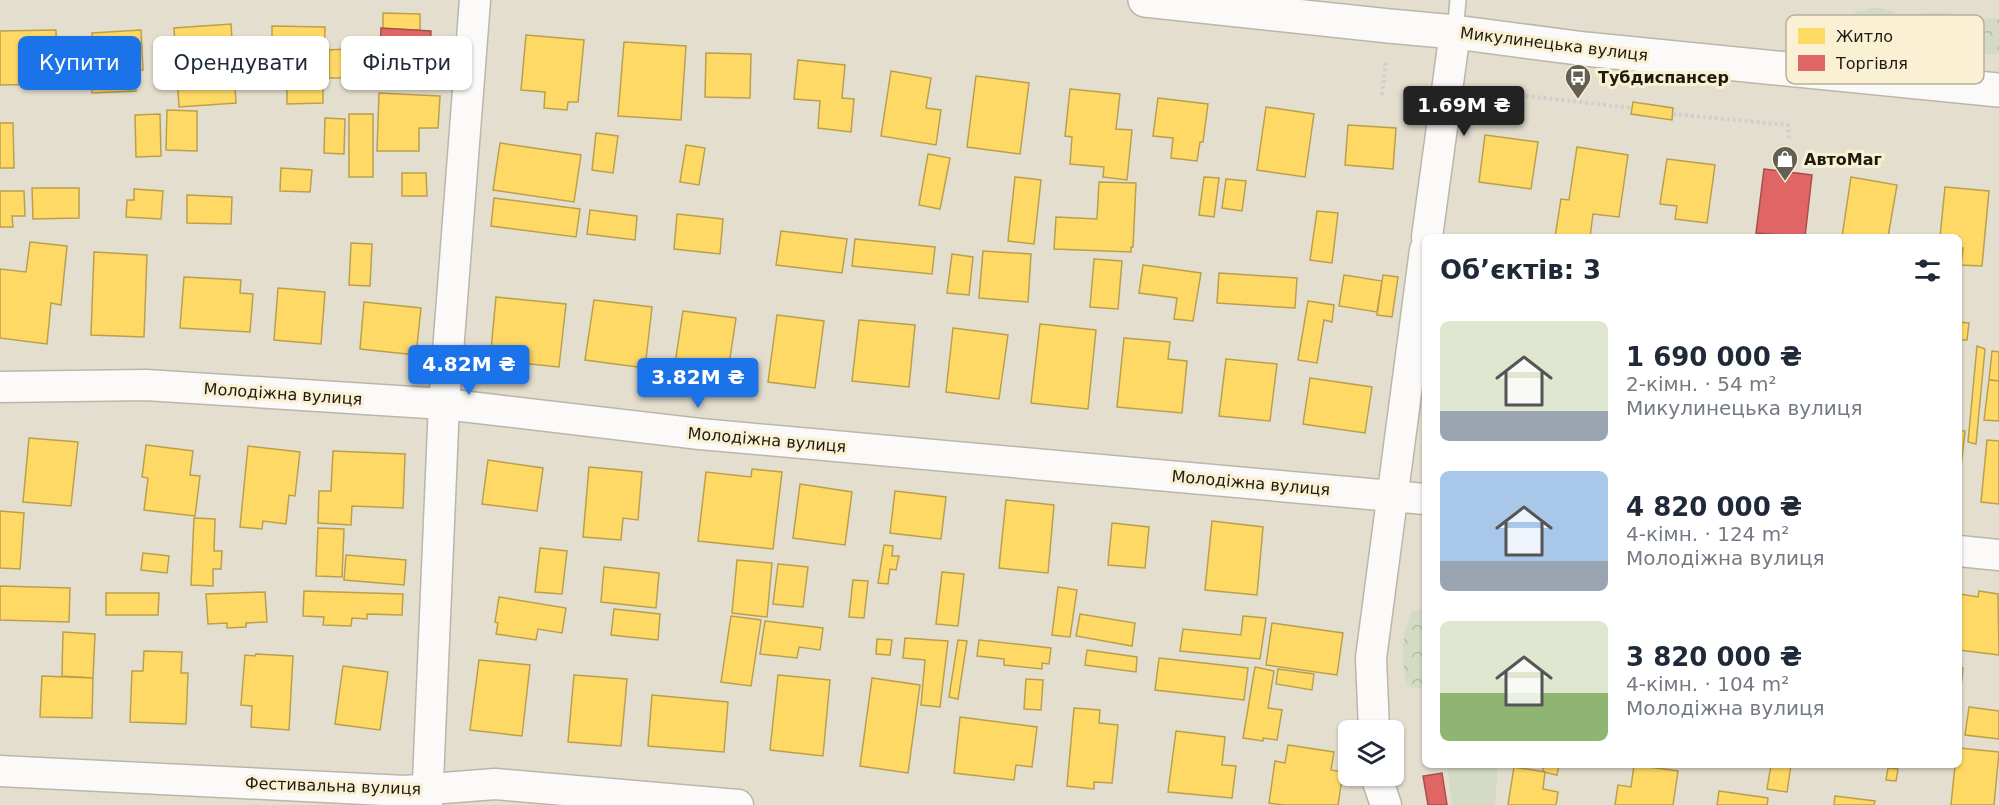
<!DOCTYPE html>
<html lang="uk">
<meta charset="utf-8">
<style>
body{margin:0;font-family:"DejaVu Sans",sans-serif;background:#f6f6f7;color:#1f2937;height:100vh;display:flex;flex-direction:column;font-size:22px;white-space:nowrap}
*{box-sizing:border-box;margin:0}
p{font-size:20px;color:#747a83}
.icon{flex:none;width:33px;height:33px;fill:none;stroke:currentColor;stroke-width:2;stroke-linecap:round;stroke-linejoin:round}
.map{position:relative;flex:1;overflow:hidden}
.panel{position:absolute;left:1422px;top:234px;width:540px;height:534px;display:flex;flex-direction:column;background:#fff;border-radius:9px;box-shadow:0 2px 4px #0004}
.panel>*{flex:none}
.banner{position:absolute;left:18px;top:36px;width:570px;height:54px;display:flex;gap:12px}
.tools{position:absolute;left:1338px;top:720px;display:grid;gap:12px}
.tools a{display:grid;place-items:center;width:66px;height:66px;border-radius:9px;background:#fff;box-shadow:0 2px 4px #0004;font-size:30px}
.price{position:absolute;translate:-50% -51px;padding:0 14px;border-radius:6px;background:#1a73e8;color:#fff;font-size:20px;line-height:39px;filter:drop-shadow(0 2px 3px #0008)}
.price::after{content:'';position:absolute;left:50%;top:36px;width:18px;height:14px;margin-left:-9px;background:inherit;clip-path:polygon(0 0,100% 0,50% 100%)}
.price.selected{background:#222;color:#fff}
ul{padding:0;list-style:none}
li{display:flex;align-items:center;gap:18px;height:150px;padding:0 18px}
li span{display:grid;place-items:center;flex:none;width:168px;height:120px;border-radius:9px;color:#555}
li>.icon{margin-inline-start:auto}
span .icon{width:72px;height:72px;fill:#fffc;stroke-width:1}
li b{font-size:26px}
h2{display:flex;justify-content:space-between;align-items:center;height:72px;padding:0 18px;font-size:26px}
.chip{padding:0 21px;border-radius:9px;background:#fff;box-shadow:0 2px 4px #0004;font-size:21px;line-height:54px}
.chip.selected{background:#1a73e8;color:#fff}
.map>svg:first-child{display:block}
.forest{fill:url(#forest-crowns)}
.garden{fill:#d3dbc5}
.homes{fill:#ffd966;stroke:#bba04c;stroke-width:1.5}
.shops{fill:#e06666;stroke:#a64f4c;stroke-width:1.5}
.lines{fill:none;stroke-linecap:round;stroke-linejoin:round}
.lane-casing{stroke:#bbb6ab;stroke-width:18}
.street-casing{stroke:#bbb6ab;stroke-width:33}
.highway-casing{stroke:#bbb6ab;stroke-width:36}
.path{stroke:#d0cfcb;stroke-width:4;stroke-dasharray:3 3;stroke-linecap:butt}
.lane{stroke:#fbfaf8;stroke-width:15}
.street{stroke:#fbfaf8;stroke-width:30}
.highway{stroke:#fbfaf8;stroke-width:33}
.labels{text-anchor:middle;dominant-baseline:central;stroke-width:6;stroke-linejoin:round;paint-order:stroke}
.street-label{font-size:16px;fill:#1d1a10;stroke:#faf0d3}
.poi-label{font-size:16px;font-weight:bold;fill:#1d1a10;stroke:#faf0d3;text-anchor:start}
.key{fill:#faf0d3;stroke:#b8b098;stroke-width:1.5}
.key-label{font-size:16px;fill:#1d1a10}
</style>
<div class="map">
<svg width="1999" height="805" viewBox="0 0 1999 805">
<defs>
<pattern id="forest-crowns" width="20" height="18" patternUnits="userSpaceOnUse" patternTransform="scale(1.5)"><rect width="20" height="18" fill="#d3dbc5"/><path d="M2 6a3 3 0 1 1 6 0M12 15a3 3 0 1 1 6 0" fill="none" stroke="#b5bba8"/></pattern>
</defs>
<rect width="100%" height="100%" fill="#e4decf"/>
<g class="forest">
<path d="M1878,7L1901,14L1945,12L1978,20L1992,18L1999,19V54H1957L1916,44L1888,41L1849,27L1853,13Z"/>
<path d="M1425,609V690L1407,686C1401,654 1400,642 1412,611Z"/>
</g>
<path class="garden" d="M1447,765H1498L1495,805H1452Z"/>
<g class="homes">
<path d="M383,13L420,14V30L383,29Z"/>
<path d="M231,24L236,103L179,107L174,28Z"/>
<path d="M272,26L325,27L324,72H272Z"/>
<path d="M56,30L57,84L0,85V31Z"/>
<path d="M141,30L143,70H135L136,91L92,93L91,72H94L92,33Z"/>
<path d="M526,35L584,40L578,102H568L567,110L544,108L545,92L521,90Z"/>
<path d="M624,42L686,46L681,120L618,116Z"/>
<path d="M345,49V78H329V50Z"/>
<path d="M706,53L751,54L750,98L705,97Z"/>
<path d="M798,60L845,65L842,98L854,99L851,132L818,128L820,101L794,99Z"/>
<path d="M891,71L931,78L926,108L941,110L936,145L881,136Z"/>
<path d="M976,76L1029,83L1020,154L967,147Z"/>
<path d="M323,83V103L287,104V84Z"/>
<path d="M1070,89L1120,94L1116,129L1132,130L1127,180L1103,177L1104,167L1070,164L1072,137L1065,136Z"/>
<path d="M379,93L440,96L438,128H419V151H377Z"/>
<path d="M1158,98L1208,104L1203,142H1200L1197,161L1171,158L1173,138L1153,136Z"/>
<path d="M1633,102L1673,108L1672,120L1631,114Z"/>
<path d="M1266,107L1314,114L1305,177L1257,170Z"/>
<path d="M167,110L197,111V151L166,150Z"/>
<path d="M160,114L161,156L136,157L135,115Z"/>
<rect x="349" y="114" width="24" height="63"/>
<path d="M325,118L345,119L344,154L324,153Z"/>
<path d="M0,123H13L14,168H0Z"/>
<path d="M1348,125L1396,128L1393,169L1345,165Z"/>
<path d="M596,133L618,136L613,173L592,170Z"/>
<path d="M1485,135L1538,142L1531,189L1479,182Z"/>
<path d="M500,143L581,155L574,202L493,190Z"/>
<path d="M686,145L705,148L699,185L680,182Z"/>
<path d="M1577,147L1628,155L1619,217L1593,214L1590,237H1555L1561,199L1569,200Z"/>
<path d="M928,154L950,158L940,209L919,205Z"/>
<path d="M1667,159L1715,165L1707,223L1675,219L1677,206L1660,204Z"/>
<path d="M281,168L312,170L310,192L280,191Z"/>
<path d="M402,173H426L427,196H402Z"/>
<path d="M1015,177L1041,180L1034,244L1008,241Z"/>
<path d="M1204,177L1219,178L1214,217L1199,215Z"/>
<path d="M1851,177L1897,185L1888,237H1842Z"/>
<path d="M1226,179L1246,181L1242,211L1222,208Z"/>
<path d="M1099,182L1136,183L1133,247H1131V252L1054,249L1056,217L1097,219Z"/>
<path d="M1945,187L1989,191L1982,266L1961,265L1963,248L1959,247V237H1940Z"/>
<path d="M32,188H79V218L33,219Z"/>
<path d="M134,189L163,191L161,219L126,217L127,200H134Z"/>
<path d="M0,191H24L25,216H12L13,227H0Z"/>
<path d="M187,195L232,197L231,224L187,223Z"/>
<path d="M494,198L580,209L576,237L491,226Z"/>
<path d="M590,210L637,216L635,240L587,234Z"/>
<path d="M1317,211L1338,213L1332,263L1310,260Z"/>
<path d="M677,214L723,219L720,254L674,249Z"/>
<path d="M781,231L847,239L842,273L776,265Z"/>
<path d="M855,239L935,247L932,274L852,266Z"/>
<path d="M30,242L67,246L61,305L51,303L47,344L0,338V269L26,272Z"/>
<path d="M351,243L372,244L370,286L349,285Z"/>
<path d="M983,251L1031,254L1028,302L979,298Z"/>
<path d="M94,252L147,255L144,337L91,335Z"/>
<path d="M952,254L973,257L969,295L947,293Z"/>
<path d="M1094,259L1122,261L1118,309L1090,307Z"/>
<path d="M1143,265L1201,273L1193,321L1174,319L1177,298L1139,293Z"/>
<path d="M1219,273L1297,278L1295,308L1217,303Z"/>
<path d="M1344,275L1382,281L1377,312L1339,306Z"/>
<path d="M1383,275L1398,277L1392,317L1377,315Z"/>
<path d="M184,277L241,280L240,293L253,294L250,332L180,328Z"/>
<path d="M278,288L325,292L321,344L274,340Z"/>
<path d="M496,297L566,304L559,367L490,360Z"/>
<path d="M594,300L652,307L645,368L585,360Z"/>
<path d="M1308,301L1334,305L1332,322L1324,320L1317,363L1298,360Z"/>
<path d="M364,302L421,308L416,355L360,349Z"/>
<path d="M683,311L736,318L727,378L674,370Z"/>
<path d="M777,315L824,321L815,388L768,382Z"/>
<path d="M859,320L915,325L909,387L852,381Z"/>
<path d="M1959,322L1969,323L1967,340H1959Z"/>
<path d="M1040,324L1096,330L1088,409L1031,403Z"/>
<path d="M953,328L1008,335L999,399L946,392Z"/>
<path d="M1124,338L1170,342L1168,359L1187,361L1182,413L1117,407Z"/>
<path d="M1977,346L1985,349L1976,444L1968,442Z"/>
<path d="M1992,351L1999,352V381L1989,380Z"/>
<path d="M1226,359L1277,364L1270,421L1219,416Z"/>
<path d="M1310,378L1372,387L1365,433L1303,424Z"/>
<path d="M1989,380L1999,381V421L1984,420Z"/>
<path d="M1959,430L1965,431L1959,485Z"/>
<path d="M29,438L78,442L71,506L23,502Z"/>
<path d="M1987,440L1999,441V504L1981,502Z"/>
<path d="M146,445L193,451L190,475L200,476L195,516L144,510L148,478L142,477Z"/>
<path d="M248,446L300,452L295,496L289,495L286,524L263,521L262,529L240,527Z"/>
<path d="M333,451L405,454L403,508L352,506L351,525L318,523L319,491H331Z"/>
<path d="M488,460L543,468L537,511L482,504Z"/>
<path d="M589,467L642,472L638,520L623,518L621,540L583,537Z"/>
<path d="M752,469L782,472L773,549L698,541L706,472L751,477Z"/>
<path d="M800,484L852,492L845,545L793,538Z"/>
<path d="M895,491L946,497L941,539L890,533Z"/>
<path d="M1006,500L1054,505L1048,573L999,568Z"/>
<path d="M0,511L24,513L20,569L0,568Z"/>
<path d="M194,518L215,519L214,551H222L221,569H213V586L191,585Z"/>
<path d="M1212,521L1263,527L1257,595L1205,590Z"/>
<path d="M1112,523L1149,527L1145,568L1108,565Z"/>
<path d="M318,528L344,529L342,577L316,576Z"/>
<path d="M884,545L893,546L892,556H899L896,570L890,569L888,584L878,583Z"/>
<path d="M540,548L567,551L562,594L535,592Z"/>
<path d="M143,553L169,556L167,573L141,570Z"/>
<path d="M346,555L406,560L404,585L344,580Z"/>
<path d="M737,560L772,563L767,617L732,613Z"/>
<path d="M778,564L808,567L803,607L773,604Z"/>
<path d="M604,567L659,573L656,608L601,602Z"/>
<path d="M942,572L964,574L958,626L936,624Z"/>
<path d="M853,580L868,581L864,618L849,617Z"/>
<path d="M0,586L70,588L69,622L0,620Z"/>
<path d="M1058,587L1077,590L1070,637L1052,635Z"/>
<path d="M304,591L403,594L402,615L367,614V619L352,618L351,626L323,625L324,617L303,616Z"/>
<path d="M1979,591L1998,594L1999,655L1959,650V594L1978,597Z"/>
<path d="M265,592L267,622L246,623V627L227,628V623L208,624L206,594Z"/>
<path d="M106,593H159L158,615H106Z"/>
<path d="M499,597L566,608L562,633L538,629L536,640L496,634L498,623L495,622Z"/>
<path d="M614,609L660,614L658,640L611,635Z"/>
<path d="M1080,614L1135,623L1132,646L1076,636Z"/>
<path d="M731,616L761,620L751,686L721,682Z"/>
<path d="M1243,616L1266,618L1260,659L1180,651L1183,629L1241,635Z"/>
<path d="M765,621L823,628L820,650L799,647L797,658L760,654Z"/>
<path d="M1272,623L1343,633L1337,675L1266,665Z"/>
<path d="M63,632L95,634L93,678L62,676Z"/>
<path d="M905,638L948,641L940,707L921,705L925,660L903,658Z"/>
<path d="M877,639L892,640L890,655L876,654Z"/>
<path d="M958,640L967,641L958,699L949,697Z"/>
<path d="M979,640L1051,648L1049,664L1042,663V669L1004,665V659L977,656Z"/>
<path d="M1087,650L1137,657L1136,672L1085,665Z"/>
<path d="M144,651L182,652L181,673H188L186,724L130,722L132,671H143Z"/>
<path d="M256,654L293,656L289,730L251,727L252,706L241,705L245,655L255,656Z"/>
<path d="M1159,658L1248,668L1244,700L1155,690Z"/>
<path d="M479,660L530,665L522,736L470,730Z"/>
<path d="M343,666L388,672L380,730L335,724Z"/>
<path d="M1255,667L1274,671L1268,708L1282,710L1277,740L1263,738V741L1243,738Z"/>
<path d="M1959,667L1963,668L1959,705Z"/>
<path d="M1278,669L1314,674L1312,690L1276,684Z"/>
<path d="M574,675L627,679L621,746L568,742Z"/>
<path d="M778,675L830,680L823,756L770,750Z"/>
<path d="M42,676L93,678L92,718L40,717Z"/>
<path d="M872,678L920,685L908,773L860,766Z"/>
<path d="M1026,679L1043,680L1041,710L1024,709Z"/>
<path d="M652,695L728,702L724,752L648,746Z"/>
<path d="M1969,707L1999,711V739L1965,735Z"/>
<path d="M1074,708L1100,710L1099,723L1118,725L1112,783L1094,782V789L1067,786Z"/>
<path d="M960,717L1037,727L1032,767L1016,765L1014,780L954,773Z"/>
<path d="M1176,731L1225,737L1222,765L1236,766L1232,798L1168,792Z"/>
<path d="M1288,745L1334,752L1331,770L1343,772L1338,805H1283L1269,803L1275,761L1285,763Z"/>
<path d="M1959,748L1999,752L1994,805H1951L1955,765H1959Z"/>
<path d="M1543,765H1559L1557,775L1543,772Z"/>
<path d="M1634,765L1678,771L1673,805H1615L1618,785L1631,787Z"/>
<path d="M1771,765H1791L1787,792L1767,789Z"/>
<path d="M1514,767L1545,772L1543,789L1558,792L1556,805H1508Z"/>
<path d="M1888,768L1898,769L1896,781L1886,780Z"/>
<path d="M1719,791L1768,798L1767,805H1717Z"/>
<path d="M1835,796L1875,801L1874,805H1834Z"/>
</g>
<g class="shops">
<path d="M381,28L431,31L429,74L379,71Z"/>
<path d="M1764,169L1812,175L1805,237L1756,233Z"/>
<path d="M1442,773L1447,805H1428L1423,776Z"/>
</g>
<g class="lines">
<g class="lane-casing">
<path id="lane" d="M1455,32L1458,0"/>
</g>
<g class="street-casing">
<g id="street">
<path d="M1427,237L1455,32"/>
<path d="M0,387L146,385L444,404L700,434L1425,499"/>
<path d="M1959,551L1999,555"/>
<path d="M1374,730L1371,658L1425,250"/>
<path d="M0,771L405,791L495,784L738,805"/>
<path d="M1376,776L1386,805"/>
<path d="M427,805L444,404L475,0"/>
</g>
</g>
<g class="highway-casing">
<path id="highway" d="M1145,0L1389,26L1455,32L1585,49L1999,90"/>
</g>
<g class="path">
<path d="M1382,95L1386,61"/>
<path d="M1495,108L1511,94L1632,108"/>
<path d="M1673,114L1788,125L1789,140"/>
</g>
<use href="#lane" class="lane"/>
<use href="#street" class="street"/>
<use href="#highway" class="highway"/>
</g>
<defs>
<g id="bus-pin" transform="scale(1.35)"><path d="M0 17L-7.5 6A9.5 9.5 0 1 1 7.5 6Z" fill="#635f53" stroke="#faf0d3"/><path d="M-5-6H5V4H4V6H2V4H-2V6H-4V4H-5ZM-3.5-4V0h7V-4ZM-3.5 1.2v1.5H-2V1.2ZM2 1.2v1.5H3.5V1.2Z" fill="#fff"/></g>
<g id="shop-pin" transform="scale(1.35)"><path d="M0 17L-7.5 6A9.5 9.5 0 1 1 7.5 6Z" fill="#635f53" stroke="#faf0d3"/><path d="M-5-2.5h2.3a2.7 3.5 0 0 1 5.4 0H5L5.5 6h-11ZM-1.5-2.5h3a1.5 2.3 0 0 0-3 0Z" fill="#fff"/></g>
</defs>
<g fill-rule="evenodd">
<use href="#bus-pin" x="1578" y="77"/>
<use href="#shop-pin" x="1785" y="159"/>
</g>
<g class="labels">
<g class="street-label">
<text transform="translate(1554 44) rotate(7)">Микулинецька вулиця</text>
<text transform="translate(283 394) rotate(4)">Молодіжна вулиця</text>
<text transform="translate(767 440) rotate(5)">Молодіжна вулиця</text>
<text transform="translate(1251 483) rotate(5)">Молодіжна вулиця</text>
<text transform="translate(333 786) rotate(2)">Фестивальна вулиця</text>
</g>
<g class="poi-label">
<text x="1598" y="77">Тубдиспансер</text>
<text x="1804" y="159">АвтоМаг</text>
</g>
</g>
<rect x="1786" y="15" width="198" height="69" rx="9" class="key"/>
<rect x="1798" y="28" width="27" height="16" fill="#ffd966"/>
<rect x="1798" y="55" width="27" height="16" fill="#e06666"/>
<g class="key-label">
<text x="1836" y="42">Житло</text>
<text x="1836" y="69">Торгівля</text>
</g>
</svg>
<div class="tools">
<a><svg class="icon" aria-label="layers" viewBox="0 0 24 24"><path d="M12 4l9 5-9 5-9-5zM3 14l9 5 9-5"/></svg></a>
</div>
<b class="price selected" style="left:1464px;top:137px">1.69M ₴</b>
<b class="price" style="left:469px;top:396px">4.82M ₴</b>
<b class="price" style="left:698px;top:409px">3.82M ₴</b>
<div class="banner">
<a class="chip selected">Купити</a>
<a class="chip">Орендувати</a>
<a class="chip">Фільтри</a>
</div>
<section class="panel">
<h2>Об’єктів: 3<svg class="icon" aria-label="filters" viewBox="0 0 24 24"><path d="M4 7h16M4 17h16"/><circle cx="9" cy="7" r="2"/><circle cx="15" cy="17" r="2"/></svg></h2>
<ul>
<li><span style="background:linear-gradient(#dfe7d0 75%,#9aa5b1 0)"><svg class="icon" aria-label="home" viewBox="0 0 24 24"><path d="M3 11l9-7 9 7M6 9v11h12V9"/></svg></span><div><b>1 690 000 ₴</b><p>2-кімн. · 54 m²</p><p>Микулинецька вулиця</p></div></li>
<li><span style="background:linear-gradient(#a9c7e8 75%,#9aa5b1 0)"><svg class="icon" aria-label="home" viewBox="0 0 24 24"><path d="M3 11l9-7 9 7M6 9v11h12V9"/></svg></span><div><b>4 820 000 ₴</b><p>4-кімн. · 124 m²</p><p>Молодіжна вулиця</p></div></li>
<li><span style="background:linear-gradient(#dfe7d0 60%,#8fb573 0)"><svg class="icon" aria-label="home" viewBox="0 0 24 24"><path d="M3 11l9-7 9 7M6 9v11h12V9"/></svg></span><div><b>3 820 000 ₴</b><p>4-кімн. · 104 m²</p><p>Молодіжна вулиця</p></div></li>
</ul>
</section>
</div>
